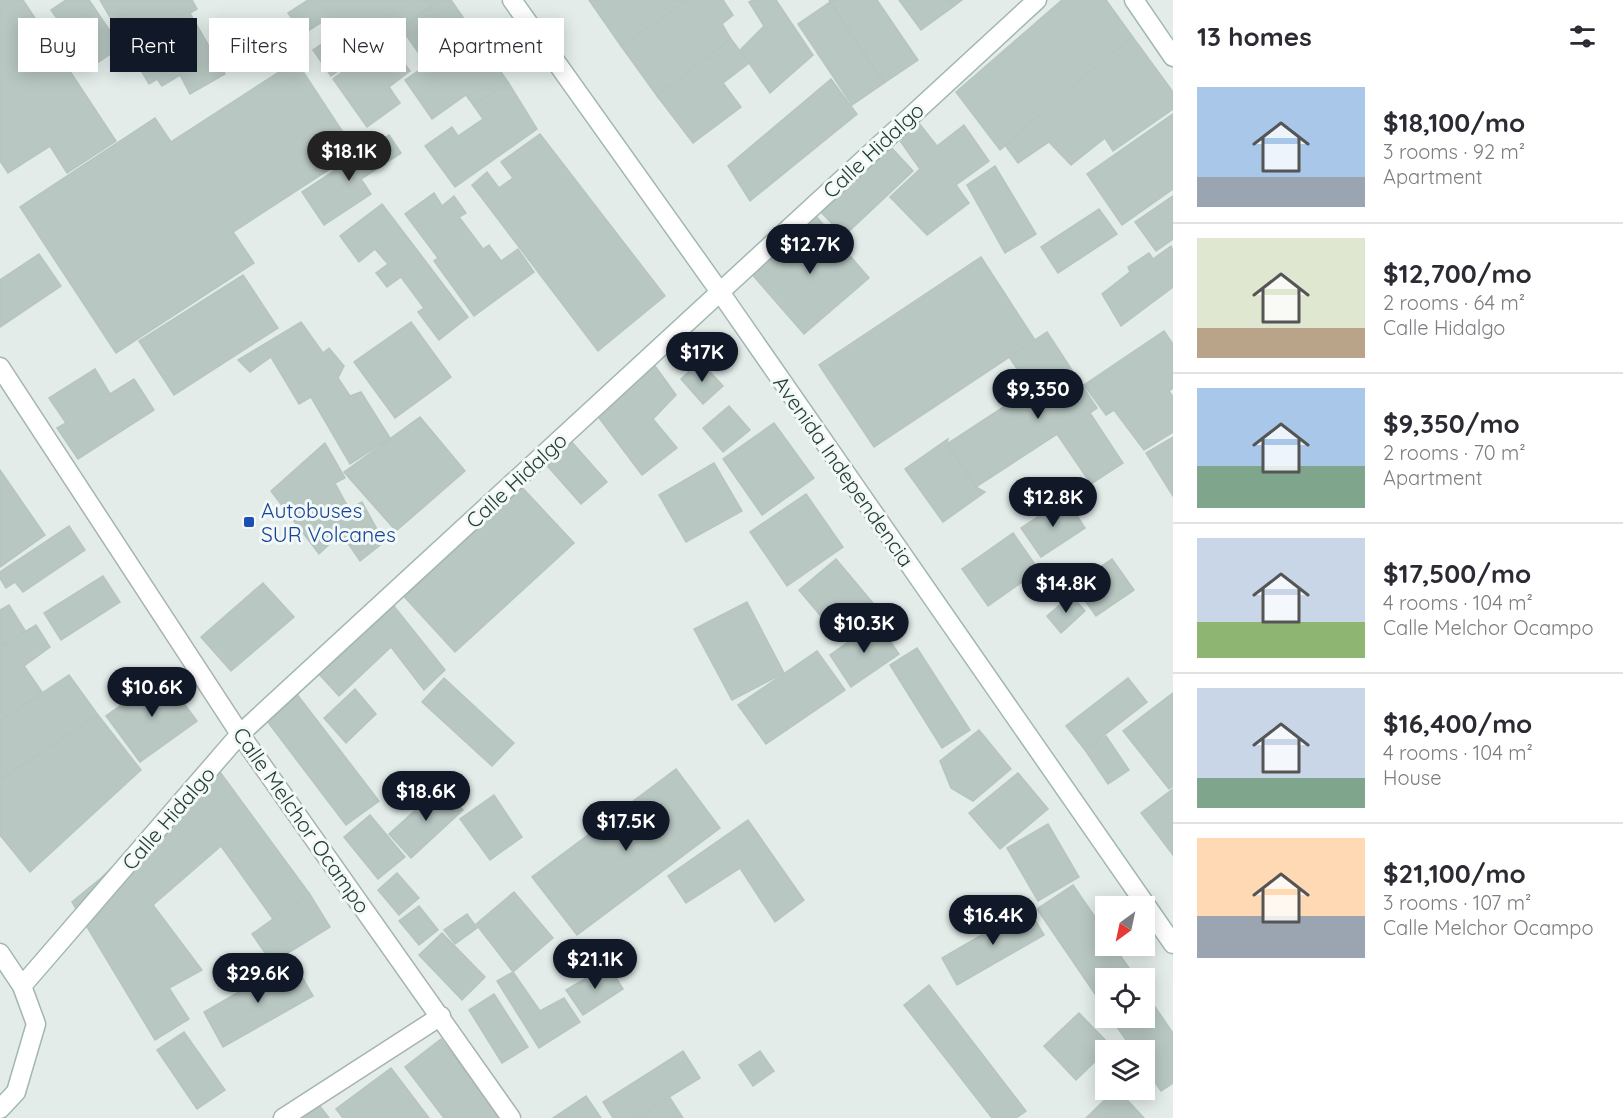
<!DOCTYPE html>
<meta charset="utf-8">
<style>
body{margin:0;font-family:Quicksand,sans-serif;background:#f2f2f3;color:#2b2b33;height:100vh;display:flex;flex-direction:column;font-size:22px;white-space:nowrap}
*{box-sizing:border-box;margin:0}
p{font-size:20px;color:#7c7c81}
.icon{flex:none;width:33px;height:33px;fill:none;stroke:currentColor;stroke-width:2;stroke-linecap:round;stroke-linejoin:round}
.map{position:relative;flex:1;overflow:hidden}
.details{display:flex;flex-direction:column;background:#fff;width:450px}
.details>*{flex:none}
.banner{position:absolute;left:18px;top:18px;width:570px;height:54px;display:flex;gap:12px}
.needle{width:39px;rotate:213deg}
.controls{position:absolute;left:1095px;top:896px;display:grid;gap:12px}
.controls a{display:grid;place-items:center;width:60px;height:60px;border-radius:0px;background:#fff;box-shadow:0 3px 15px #0003;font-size:30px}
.price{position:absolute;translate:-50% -51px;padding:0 14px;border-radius:21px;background:#111827;color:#fff;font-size:20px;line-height:39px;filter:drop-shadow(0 2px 3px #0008)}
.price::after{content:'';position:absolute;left:50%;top:36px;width:18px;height:14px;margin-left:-9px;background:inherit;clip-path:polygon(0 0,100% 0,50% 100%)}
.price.current{background:#222;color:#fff}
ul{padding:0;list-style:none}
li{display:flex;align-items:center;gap:18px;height:150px;padding:0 24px}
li+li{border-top:2px solid #e1e1e2}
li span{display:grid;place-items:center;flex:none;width:168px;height:120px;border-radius:0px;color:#555}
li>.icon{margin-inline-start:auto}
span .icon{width:72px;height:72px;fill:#fffc;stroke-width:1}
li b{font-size:26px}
h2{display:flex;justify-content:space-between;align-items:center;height:72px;padding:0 24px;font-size:26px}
.pill{padding:0 21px;border-radius:0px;background:#fff;box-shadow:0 3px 15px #0003;font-size:21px;line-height:54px}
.pill.current{background:#111827;color:#fff}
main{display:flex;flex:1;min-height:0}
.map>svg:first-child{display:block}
.building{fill:#b8c7c2;stroke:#b6c5c0;stroke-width:1.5}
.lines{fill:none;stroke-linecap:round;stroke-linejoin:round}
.street-casing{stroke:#a6b4b0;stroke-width:21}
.secondary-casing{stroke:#a2b7b2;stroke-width:21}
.street{stroke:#fff;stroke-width:18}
.secondary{stroke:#fff;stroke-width:18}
.transit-dot{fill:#1a4fb4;stroke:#f3f9f6;stroke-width:2}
.labels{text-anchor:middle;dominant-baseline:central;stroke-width:6;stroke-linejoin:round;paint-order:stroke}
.street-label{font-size:21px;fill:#243c38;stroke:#f3f9f6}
.transit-label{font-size:21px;fill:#164399;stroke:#f3f9f6;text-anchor:start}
</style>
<main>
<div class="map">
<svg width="1173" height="1118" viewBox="0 0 1173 1118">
<rect width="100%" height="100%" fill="#e3ece9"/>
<g class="building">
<path d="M0,0H23L116,141L67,173L50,146L8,173L0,161Z"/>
<path d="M66,0H89L121,47L91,67L51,10Z"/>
<path d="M100,0H192L197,9L190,13L225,74L190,94L180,75L162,86L157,79L149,84Z"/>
<path d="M308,0H441L331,76L313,50L332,37L322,22L303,34L288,13Z"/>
<path d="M441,0H451L474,33L427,65L401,28Z"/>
<path d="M589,0H688L621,46Z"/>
<path d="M688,0H723L733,15L722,24L731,39L657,96L621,46Z"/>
<path d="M753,0H776L813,55L770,93L740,50L764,26L749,2Z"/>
<path d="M829,0H877L918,60L884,83Z"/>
<path d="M899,0H950L954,6L921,30Z"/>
<path d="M950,0H962L954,6Z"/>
<path d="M1062,0H1106L1132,36L1000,150L956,92Z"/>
<path d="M830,2L884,83L852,105L798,24Z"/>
<path d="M474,33L508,82L474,106L466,95L432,119L405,80Z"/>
<path d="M1132,36L1173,92V109L1113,151L1105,138L1071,165L1049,142L1018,163L1005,145Z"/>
<path d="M387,39L410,71L389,87L400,103L367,127L333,79Z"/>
<path d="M731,39L749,63L723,83L741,107L693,143L657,96Z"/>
<path d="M296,61L356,152L233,232L254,263L116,353L20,207L155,118L171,142Z"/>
<path d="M831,79L857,114L750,201L728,166Z"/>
<path d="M508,82L537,129L455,187L425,146L452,127L458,136L483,119L474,106Z"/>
<path d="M1173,114V189L1122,225L1087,174Z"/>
<path d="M918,122L937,146L964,125L989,161L956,185L969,203L927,235L890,197L920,169L898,138Z"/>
<path d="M540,134L665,296L598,351L472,185L487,172L499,188L513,178L501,162Z"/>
<path d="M389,135L401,153L361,179L371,194L324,225L302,192Z"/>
<path d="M888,144L913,171L844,236L818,209Z"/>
<path d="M995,166L1036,234L1005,253L967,185Z"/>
<path d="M434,193L442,206L454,196L466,213L459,217L483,249L489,245L501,261L518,249L534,272L474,316L434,261L438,258L405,214Z"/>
<path d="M1173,196V239L1156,251L1135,222Z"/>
<path d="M382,204L468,317L439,340L418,312L424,308L401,277L387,287L376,273L388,264L375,249L359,262L340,236Z"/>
<path d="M1099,209L1117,234L1058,273L1041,247Z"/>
<path d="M816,216L869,278L804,334L750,272Z"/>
<path d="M1171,246L1173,250V287L1121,326L1102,294L1130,272L1128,267L1149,253L1153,259Z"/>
<path d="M39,254L61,286L0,327V280Z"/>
<path d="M981,257L1035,340L874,447L819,365Z"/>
<path d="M243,275L278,328L174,395L139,341Z"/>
<path d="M301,322L323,353L329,348L344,366L338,378L350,396L361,392L390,438L350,464L311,397L299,404L271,357L250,372L238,360Z"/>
<path d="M411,322L451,377L395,418L354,362Z"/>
<path d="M1164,331L1173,344V388L1169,391L1173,397V432L1144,450L1114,410L1106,415L1084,385Z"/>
<path d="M1047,332L1097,408L1090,413L1123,463L1091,484L1057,434L976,487L947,444L1031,389L1009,357Z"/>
<path d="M700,361L723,386L703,404L681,379Z"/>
<path d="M655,366L676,395L653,419L677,448L642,475L596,414Z"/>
<path d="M95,369L110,394L134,379L154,410L78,459L57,428L66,423L49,398Z"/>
<path d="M729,406L750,430L723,452L703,428Z"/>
<path d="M420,417L465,471L396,531L344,472Z"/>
<path d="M774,423L814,478L762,515L723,459Z"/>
<path d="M1173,437V496L1146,453Z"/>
<path d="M948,439L947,444L976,487L985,492L943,522L905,469Z"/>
<path d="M570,440L607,482L581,504L544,462Z"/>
<path d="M325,443L345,478L335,483L349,509L362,502L384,542L360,561L341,533L319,554L271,491Z"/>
<path d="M714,463L742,511L686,542L659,495Z"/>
<path d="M0,470L45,535L0,567Z"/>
<path d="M517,482L574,543L455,652L399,591Z"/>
<path d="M806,494L843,547L787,586L750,532Z"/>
<path d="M1066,498L1085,528L1041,557L1021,528Z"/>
<path d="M69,526L85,550L23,592L15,582L6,588L0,578V572Z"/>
<path d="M1013,533L1039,570L988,606L962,569Z"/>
<path d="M836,559L877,608L840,639L799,590Z"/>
<path d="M1112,559L1134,590L1096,616L1074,585Z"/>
<path d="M103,576L120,602L61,640L44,613Z"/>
<path d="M263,583L294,617L231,671L201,637Z"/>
<path d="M1071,595L1085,611L1061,633L1047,616Z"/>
<path d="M747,602L784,673L732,700L694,629Z"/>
<path d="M9,605L26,632L0,647V610Z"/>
<path d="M393,605L445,670L424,690L391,647L339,696L318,673Z"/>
<path d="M877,622L899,654L851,687L830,655Z"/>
<path d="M36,625L50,647L24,666L42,692L0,721V647Z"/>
<path d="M917,648L970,730L942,748L890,665Z"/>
<path d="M817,651L845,690L766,744L738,705Z"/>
<path d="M69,675L98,715L0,780V721Z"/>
<path d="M163,675L197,721L140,762L106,716Z"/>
<path d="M444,678L514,743L492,766L422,702Z"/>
<path d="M1128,678L1147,702L1085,750L1066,726Z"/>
<path d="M355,689L376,714L346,743L324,718Z"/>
<path d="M296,693L379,801L346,825L264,717Z"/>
<path d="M1173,693V786L1169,789L1123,731Z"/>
<path d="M98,715L141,770L30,872L0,835V780Z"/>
<path d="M979,730L1011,769L973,801L951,788L940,761Z"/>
<path d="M1106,736L1129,770L1108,784L1085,750Z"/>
<path d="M217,768L309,893L273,919L221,846L153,905L202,970L169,988L189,1019L155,1040L72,902L101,878Z"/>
<path d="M676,769L720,828L577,935L532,877Z"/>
<path d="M1018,773L1048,809L1000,849L969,813Z"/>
<path d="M441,787L463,810L411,858L389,834Z"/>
<path d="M1173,789V855L1141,813Z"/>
<path d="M494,795L522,837L490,860L460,819Z"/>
<path d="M370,815L405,857L378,879L344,837Z"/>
<path d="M748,820L804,900L775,922L740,868L686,903L668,876Z"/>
<path d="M1048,824L1079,877L1038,901L1007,848Z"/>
<path d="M397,873L419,898L399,915L378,890Z"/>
<path d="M1073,885L1106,933V945H1113L1136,978H1106V1010L1037,909Z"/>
<path d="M514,892L553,938L513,972L476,924Z"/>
<path d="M309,893L330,927L272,963L252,934Z"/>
<path d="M419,906L438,930L419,945L399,921Z"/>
<path d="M1028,908L1044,935L957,985L942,958Z"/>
<path d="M467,914L477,928L455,944L444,930Z"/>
<path d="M442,933L485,977L462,1000L419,955Z"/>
<path d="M293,961L313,996L223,1047L204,1012Z"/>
<path d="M608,965L623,989L583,1015L566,990Z"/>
<path d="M513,972L540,1011L564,998L580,1022L539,1048L497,981Z"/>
<path d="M929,985L1026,1111L1016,1118H992L904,1005Z"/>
<path d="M1144,991L1173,1033V1083L1161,1091L1144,1067V1050H1133L1110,1017H1144Z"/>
<path d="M494,994L528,1047L502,1063L469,1010Z"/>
<path d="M1079,1013L1111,1046L1076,1080L1044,1046Z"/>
<path d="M184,1032L225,1090L197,1109L157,1050Z"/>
<path d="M441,1039L501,1118H444L405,1067Z"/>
<path d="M683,1051L700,1078L635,1118H613L603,1102Z"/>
<path d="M760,1051L774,1071L753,1086L739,1065Z"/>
<path d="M391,1068L429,1118H343L336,1109Z"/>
<path d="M1117,1089L1144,1118H1086L1116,1089Z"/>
<path d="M586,1096L601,1118H553Z"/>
<path d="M670,1098L683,1118H637Z"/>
<path d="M316,1101L329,1118H295Z"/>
</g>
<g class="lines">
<g class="street-casing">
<g id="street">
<path d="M0,367L240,734L511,1118"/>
<path d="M283,1118L441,1016"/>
</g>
</g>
<g class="secondary-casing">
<g id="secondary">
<path d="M512,0L720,292L1173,944"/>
<path d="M1134,0L1173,57"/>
<path d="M0,953L22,986L36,1024L16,1092L0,1109"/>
<path d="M22,986L240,734L1037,0"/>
</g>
</g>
<use href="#street" class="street"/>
<use href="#secondary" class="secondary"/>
</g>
<rect class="transit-dot" x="243" y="516" width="12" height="12" rx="3"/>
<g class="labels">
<g class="street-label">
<text transform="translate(873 150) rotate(-43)">Calle Hidalgo</text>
<text transform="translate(844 471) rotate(55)">Avenida Independencia</text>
<text transform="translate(516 480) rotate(-43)">Calle Hidalgo</text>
<text transform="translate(168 818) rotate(-49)">Calle Hidalgo</text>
<text transform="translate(302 820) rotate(55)">Calle Melchor Ocampo</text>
</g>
<g class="transit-label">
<text x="261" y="510">Autobuses<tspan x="261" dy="24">SUR Volcanes</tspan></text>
</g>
</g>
</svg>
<div class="controls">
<a><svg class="needle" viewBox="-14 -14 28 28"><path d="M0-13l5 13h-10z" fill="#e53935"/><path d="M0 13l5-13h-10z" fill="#7c7c81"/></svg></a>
<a><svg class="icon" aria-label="locate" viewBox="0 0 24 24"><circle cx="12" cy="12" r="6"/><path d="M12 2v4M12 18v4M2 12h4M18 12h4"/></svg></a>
<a><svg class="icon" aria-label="layers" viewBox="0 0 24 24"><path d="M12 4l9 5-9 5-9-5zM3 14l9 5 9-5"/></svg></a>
</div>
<b class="price current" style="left:349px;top:182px">$18.1K</b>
<b class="price" style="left:810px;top:275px">$12.7K</b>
<b class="price" style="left:702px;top:383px">$17K</b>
<b class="price" style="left:1038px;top:420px">$9,350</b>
<b class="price" style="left:1053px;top:528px">$12.8K</b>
<b class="price" style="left:1066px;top:614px">$14.8K</b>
<b class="price" style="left:864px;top:654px">$10.3K</b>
<b class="price" style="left:152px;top:718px">$10.6K</b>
<b class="price" style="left:426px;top:822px">$18.6K</b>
<b class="price" style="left:626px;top:852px">$17.5K</b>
<b class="price" style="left:993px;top:946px">$16.4K</b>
<b class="price" style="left:595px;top:990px">$21.1K</b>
<b class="price" style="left:258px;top:1004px">$29.6K</b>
<div class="banner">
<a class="pill">Buy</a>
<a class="pill current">Rent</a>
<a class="pill">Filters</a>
<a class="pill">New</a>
<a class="pill">Apartment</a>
</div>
</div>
<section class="details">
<h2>13 homes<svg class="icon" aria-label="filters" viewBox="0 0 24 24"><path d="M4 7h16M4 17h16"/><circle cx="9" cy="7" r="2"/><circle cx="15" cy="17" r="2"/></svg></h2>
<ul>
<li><span style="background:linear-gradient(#a9c7e8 75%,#9aa5b1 0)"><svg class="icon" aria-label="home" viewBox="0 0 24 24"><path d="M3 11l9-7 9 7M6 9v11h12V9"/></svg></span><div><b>$18,100/mo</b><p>3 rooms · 92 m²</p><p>Apartment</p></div></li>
<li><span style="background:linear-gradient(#dfe7d0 75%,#b9a48a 0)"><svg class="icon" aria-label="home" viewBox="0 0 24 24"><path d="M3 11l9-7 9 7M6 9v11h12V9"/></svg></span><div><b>$12,700/mo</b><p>2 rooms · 64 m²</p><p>Calle Hidalgo</p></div></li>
<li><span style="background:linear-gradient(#a9c7e8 65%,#7fa58c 0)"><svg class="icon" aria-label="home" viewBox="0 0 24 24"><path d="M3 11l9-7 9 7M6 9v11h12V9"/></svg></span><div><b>$9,350/mo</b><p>2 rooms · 70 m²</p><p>Apartment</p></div></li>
<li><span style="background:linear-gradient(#c9d6e8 70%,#8fb573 0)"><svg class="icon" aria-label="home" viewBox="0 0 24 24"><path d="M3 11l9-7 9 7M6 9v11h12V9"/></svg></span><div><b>$17,500/mo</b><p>4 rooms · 104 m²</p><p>Calle Melchor Ocampo</p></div></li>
<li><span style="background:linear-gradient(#c9d6e8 75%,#7fa58c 0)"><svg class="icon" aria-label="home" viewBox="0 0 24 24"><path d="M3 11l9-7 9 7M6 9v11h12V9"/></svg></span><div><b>$16,400/mo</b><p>4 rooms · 104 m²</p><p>House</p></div></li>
<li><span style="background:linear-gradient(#ffd9b3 65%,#9aa5b1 0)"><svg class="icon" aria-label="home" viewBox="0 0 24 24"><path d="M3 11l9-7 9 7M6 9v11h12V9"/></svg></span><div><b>$21,100/mo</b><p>3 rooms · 107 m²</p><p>Calle Melchor Ocampo</p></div></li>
</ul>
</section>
</main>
